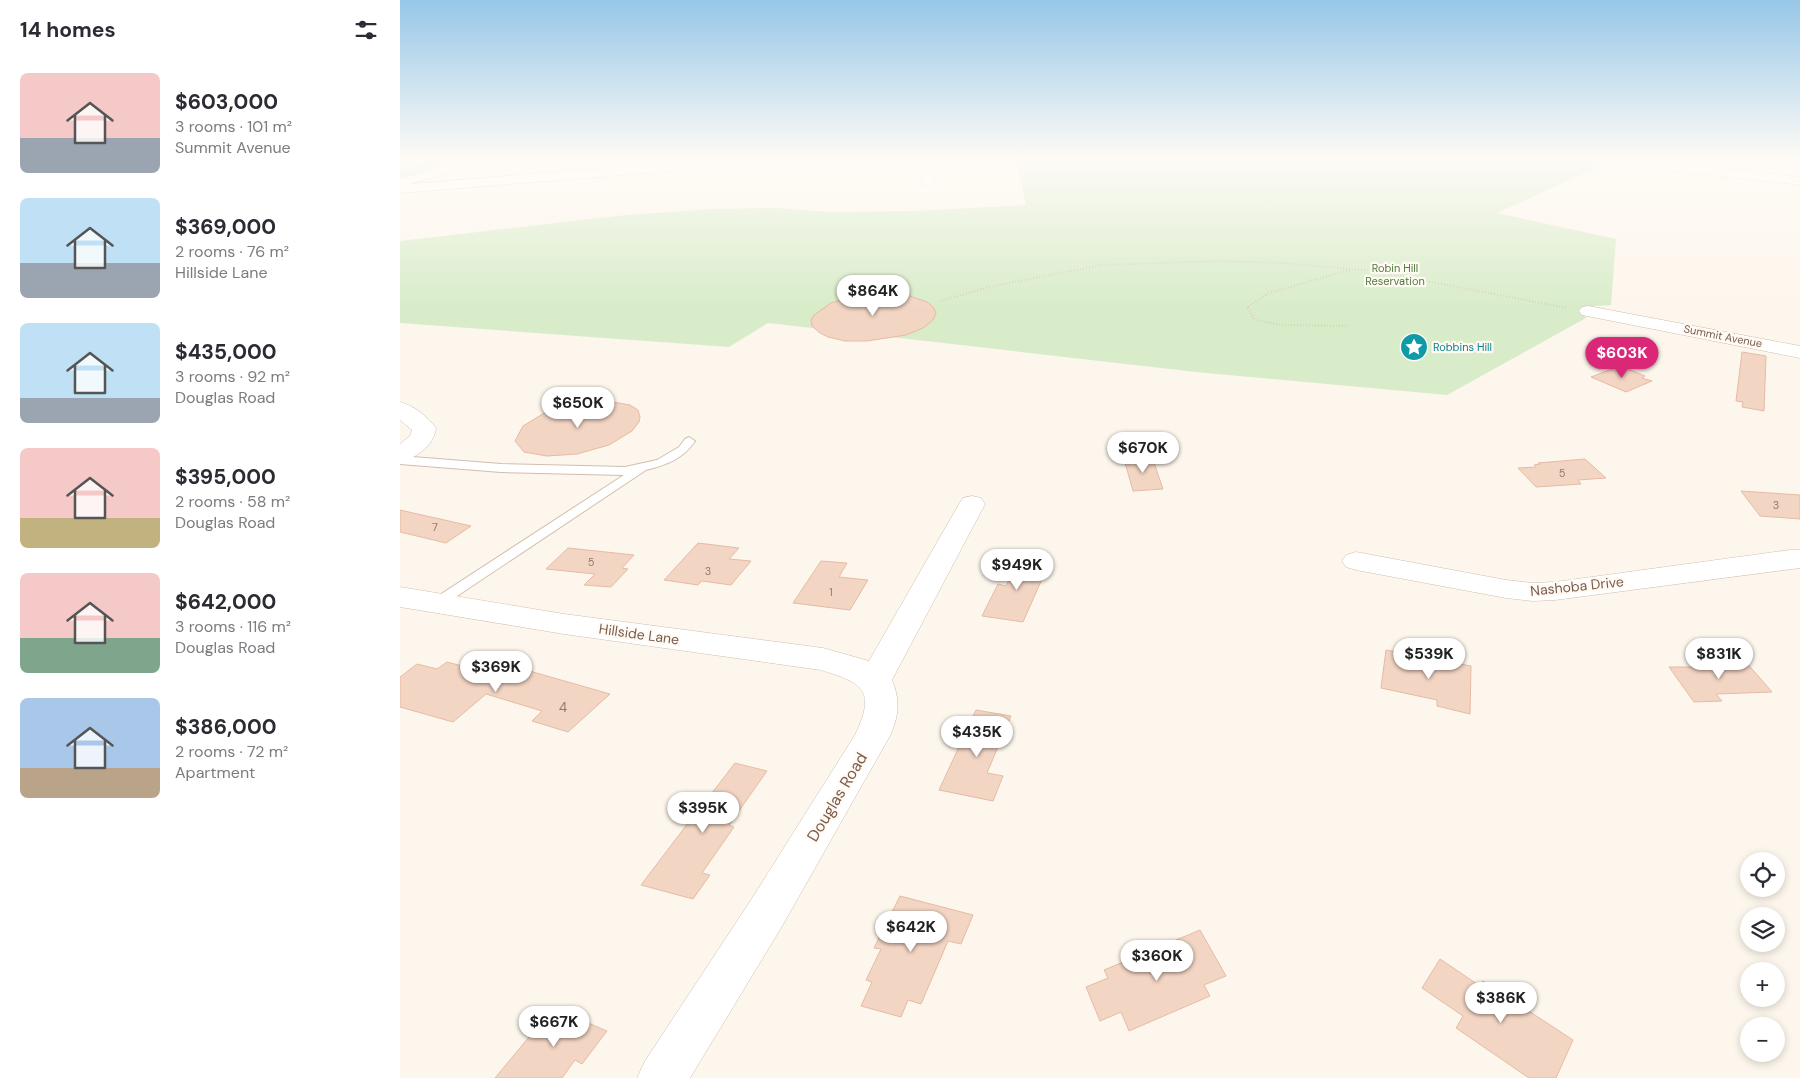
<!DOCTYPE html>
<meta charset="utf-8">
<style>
body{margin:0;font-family:"DM Sans",sans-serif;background:#f7f7f7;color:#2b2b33;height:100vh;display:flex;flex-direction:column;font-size:19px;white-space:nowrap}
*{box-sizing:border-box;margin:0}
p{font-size:16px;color:#7c7c81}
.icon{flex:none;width:28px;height:28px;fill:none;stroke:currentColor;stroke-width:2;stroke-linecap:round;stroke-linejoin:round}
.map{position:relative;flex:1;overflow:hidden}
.details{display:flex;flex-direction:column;background:#fff;width:400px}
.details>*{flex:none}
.fabs{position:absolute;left:1340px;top:852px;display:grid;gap:10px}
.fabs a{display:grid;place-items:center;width:45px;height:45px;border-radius:50%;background:#fff;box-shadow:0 2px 8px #0003;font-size:25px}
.price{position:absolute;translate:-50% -42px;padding:0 11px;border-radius:18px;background:#fff;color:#222;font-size:16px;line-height:32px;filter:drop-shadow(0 1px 2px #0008)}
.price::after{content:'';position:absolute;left:50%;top:30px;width:15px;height:11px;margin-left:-8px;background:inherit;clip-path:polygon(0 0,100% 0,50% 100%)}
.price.active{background:#db2777;color:#fff}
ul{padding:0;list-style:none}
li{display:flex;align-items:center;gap:15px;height:125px;padding:0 20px}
li span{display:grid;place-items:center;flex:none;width:140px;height:100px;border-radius:8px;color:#555}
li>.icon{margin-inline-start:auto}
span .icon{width:60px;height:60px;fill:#fffc;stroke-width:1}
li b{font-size:21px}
h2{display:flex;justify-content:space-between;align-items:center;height:60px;padding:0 20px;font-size:21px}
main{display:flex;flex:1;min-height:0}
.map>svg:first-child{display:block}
.green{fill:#d8ecc9}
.building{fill:#f3d5c3;stroke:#e6bba3}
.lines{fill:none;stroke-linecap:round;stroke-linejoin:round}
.service-casing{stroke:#d1beb0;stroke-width:2}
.minor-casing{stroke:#d1beb0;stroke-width:1}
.secondary-casing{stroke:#d6c0b0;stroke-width:1}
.path{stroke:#d9b8a5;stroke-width:2;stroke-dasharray:0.5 2.5;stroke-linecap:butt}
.service{fill:#fff;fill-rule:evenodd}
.minor{fill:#fff;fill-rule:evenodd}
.secondary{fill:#fff;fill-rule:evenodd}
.labels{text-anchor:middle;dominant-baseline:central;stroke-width:4.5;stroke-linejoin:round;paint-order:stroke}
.far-park-label{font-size:11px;fill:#537a41;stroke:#fffaf3}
.far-street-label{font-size:11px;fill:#7a5c4d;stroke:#fffaf3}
.far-culture-label{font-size:11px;fill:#0d838f;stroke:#fffaf3;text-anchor:start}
.number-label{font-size:11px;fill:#987a6a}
.street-label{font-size:14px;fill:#7a5c4d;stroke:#fffaf3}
.near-number-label{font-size:14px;fill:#987a6a}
.near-street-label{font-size:16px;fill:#7a5c4d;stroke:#fffaf3}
</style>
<main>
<section class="details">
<h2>14 homes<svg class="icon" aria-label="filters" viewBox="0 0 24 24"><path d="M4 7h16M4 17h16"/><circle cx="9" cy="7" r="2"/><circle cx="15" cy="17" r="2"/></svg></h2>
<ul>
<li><span style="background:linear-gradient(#f6c9c9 65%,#9aa5b1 0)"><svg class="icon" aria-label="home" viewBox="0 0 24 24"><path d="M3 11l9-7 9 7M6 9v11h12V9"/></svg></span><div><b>$603,000</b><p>3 rooms · 101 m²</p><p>Summit Avenue</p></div></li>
<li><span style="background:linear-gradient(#bfe0f5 65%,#9aa5b1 0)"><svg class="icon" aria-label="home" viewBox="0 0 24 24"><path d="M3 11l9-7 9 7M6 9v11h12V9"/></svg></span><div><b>$369,000</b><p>2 rooms · 76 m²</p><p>Hillside Lane</p></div></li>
<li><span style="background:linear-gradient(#bfe0f5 75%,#9aa5b1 0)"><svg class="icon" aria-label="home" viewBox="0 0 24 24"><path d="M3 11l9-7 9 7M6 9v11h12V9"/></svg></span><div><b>$435,000</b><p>3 rooms · 92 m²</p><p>Douglas Road</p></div></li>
<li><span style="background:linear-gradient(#f6c9c9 70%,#c2b280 0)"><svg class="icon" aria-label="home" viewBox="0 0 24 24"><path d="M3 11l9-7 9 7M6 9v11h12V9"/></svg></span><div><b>$395,000</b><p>2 rooms · 58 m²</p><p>Douglas Road</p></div></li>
<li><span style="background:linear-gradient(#f6c9c9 65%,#7fa58c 0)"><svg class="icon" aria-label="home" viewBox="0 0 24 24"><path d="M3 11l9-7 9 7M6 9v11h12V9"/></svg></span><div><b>$642,000</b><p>3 rooms · 116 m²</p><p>Douglas Road</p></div></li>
<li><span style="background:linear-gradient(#a9c7e8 70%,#b9a48a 0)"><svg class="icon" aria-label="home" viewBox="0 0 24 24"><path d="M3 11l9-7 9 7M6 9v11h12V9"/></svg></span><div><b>$386,000</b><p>2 rooms · 72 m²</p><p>Apartment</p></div></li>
</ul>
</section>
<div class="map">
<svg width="1400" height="1078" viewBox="0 0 1400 1078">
<rect width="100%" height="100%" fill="#fdf6ec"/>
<g class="green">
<path d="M41,158H75L0,180V169Z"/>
<path d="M616,158H1176L1204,164L1097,213L1216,239L1211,305L1194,306L1184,312L1186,318L1047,395L796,372L368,323L329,347L0,323V241L226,215L312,209L375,208L430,212L516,211L626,205Z"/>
</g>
<g class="building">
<path d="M489,293L507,295L527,302L533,307L536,313L533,320L523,328L506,335L467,341H445L428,337L420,333L412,326L411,320L414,315L431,303L461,295Z"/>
<path d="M1342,352L1366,356L1364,411L1342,407L1343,402L1336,401Z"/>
<path d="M1220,366L1245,376L1242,378L1252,381L1226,392L1191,377Z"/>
<path d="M207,401L230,405L238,410L240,417L239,422L232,431L209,445L177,454L147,456L124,452L115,441L123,426L146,412L175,404Z"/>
<path d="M752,457L763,489L733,491L724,459Z"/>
<path d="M1185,459L1206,478L1178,480L1181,484L1136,487L1118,468L1136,467L1134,465L1140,464L1138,463Z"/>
<path d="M1341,491L1400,495V519L1360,516Z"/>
<path d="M0,510L71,526L46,543L0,532Z"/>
<path d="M298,543L339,548L329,559L351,561L331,585L302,581L298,585L264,580Z"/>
<path d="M168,548L234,555L222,568L228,569L211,587L184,585L195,574L146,569Z"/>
<path d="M620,557L650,561L623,622L582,616L598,584L606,586Z"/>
<path d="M421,561L447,563L439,577L468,580L450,610L393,603Z"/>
<path d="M986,650L1071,666L1070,714L1037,706V700L981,688Z"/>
<path d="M1345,661L1372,692L1316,694L1322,701L1294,702L1269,667H1292L1289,663Z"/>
<path d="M47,662L85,672L98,662L210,694L168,732L132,721L142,711L86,694L53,722L0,707V677L17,664L37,669Z"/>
<path d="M576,710L611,716L587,773L603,776L593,801L539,790Z"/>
<path d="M335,763L367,771L329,825L334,827L302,873L310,875L293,899L241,885L288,823L274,819L290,798L305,802Z"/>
<path d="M500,896L573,915L561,944L548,941L521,1004L508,1000L501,1017L461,1006L472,982L466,980L481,949L474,948Z"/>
<path d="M800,930L826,976L804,985L810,996L729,1031L721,1012L700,1021L686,987L708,978L704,970Z"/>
<path d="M1040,959L1080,986L1083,981L1173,1040L1156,1078H1129L1056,1028L1063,1016L1022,988Z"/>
<path d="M153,1008L207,1031L182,1064L175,1060L162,1078H95Z"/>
</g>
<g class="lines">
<g class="service-casing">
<path id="service" d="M289,437L295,441C283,459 266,465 246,470L42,606H32L29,603L32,600L224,475L101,472L0,464V456L101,464L225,467L257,460L279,447L285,439Z"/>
</g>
<g class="minor-casing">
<g id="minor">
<path d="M68,158H90L88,161L0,187V179Z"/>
<path d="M517,158H579L573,162L517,166L531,173L536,181L529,185L524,184L521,178L502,166L505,161Z"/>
<path d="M1188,158H1231L1400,177V185L1194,162Z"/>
<path d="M1188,306L1400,346V358L1182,315L1179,311L1182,307Z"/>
<path d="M0,402C13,405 28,417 36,428C34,446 16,458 0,462V444L10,436L12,430L0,420Z"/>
<path d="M572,496L581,498L585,504L492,680C500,700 499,714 491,734L381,928L290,1078H237L245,1061L351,900L455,735C477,689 462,683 421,670L164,634L0,607V587L164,614L423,648L469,661L559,504L563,498Z"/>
<path d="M1390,550H1400V568L1155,600L1133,601L1106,598L956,570L946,567L942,561L946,555L956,552L1106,580L1133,583L1155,582Z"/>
</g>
</g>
<g class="secondary-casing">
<path id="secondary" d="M324,158H390L384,162L0,193V185Z"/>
</g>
<g class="path">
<path d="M540,301L593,286L702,265L818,261L881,263L974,271L1167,308"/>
<path d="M946,326L882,325L855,320L847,307L869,293L950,270"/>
</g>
<use href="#service" class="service"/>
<use href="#minor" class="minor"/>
<use href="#secondary" class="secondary"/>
</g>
<linearGradient id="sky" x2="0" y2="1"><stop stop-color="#97c7e8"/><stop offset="0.51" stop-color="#fefbf6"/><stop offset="1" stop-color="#fefbf6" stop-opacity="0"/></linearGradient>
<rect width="1400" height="309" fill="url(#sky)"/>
<defs>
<g id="sight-disc" transform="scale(1.4375)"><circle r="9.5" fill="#0f9aa8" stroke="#fffaf3"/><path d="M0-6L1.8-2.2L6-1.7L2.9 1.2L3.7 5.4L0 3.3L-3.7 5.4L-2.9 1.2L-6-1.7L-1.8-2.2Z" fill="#fff"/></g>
</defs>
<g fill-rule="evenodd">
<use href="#sight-disc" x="1014" y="347"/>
</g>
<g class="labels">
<g class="far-park-label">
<text x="995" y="268">Robin Hill<tspan x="995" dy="13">Reservation</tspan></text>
</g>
<g class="far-street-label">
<text transform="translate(1323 336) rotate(11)">Summit Avenue</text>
</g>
<g class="far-culture-label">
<text x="1033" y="347">Robbins Hill</text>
</g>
<g class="number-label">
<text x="1162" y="473">5</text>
<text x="1376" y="505">3</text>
<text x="35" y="527">7</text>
<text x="191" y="562">5</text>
<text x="308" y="571">3</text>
<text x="431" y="592">1</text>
</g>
<g class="street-label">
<text transform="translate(1177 586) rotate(-6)">Nashoba Drive</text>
<text transform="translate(239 634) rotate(8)">Hillside Lane</text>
</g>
<g class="near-number-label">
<text x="163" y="707">4</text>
</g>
<g class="near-street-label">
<text transform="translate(437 797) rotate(-59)">Douglas Road</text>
</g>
</g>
</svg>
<div class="fabs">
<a><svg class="icon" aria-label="locate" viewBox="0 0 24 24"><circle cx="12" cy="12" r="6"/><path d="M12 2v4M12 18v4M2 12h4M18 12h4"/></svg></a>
<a><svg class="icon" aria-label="layers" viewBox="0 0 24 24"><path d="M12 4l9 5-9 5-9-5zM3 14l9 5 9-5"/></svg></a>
<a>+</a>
<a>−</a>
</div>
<b class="price" style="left:473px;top:317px">$864K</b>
<b class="price active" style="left:1222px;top:379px">$603K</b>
<b class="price" style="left:178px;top:429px">$650K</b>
<b class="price" style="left:743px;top:474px">$670K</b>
<b class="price" style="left:617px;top:591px">$949K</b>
<b class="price" style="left:1029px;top:680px">$539K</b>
<b class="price" style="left:1319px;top:680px">$831K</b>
<b class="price" style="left:96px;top:693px">$369K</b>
<b class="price" style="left:577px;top:758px">$435K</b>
<b class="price" style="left:303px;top:834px">$395K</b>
<b class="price" style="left:511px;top:953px">$642K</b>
<b class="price" style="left:757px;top:982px">$360K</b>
<b class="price" style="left:1101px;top:1024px">$386K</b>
<b class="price" style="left:154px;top:1048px">$667K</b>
</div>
</main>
